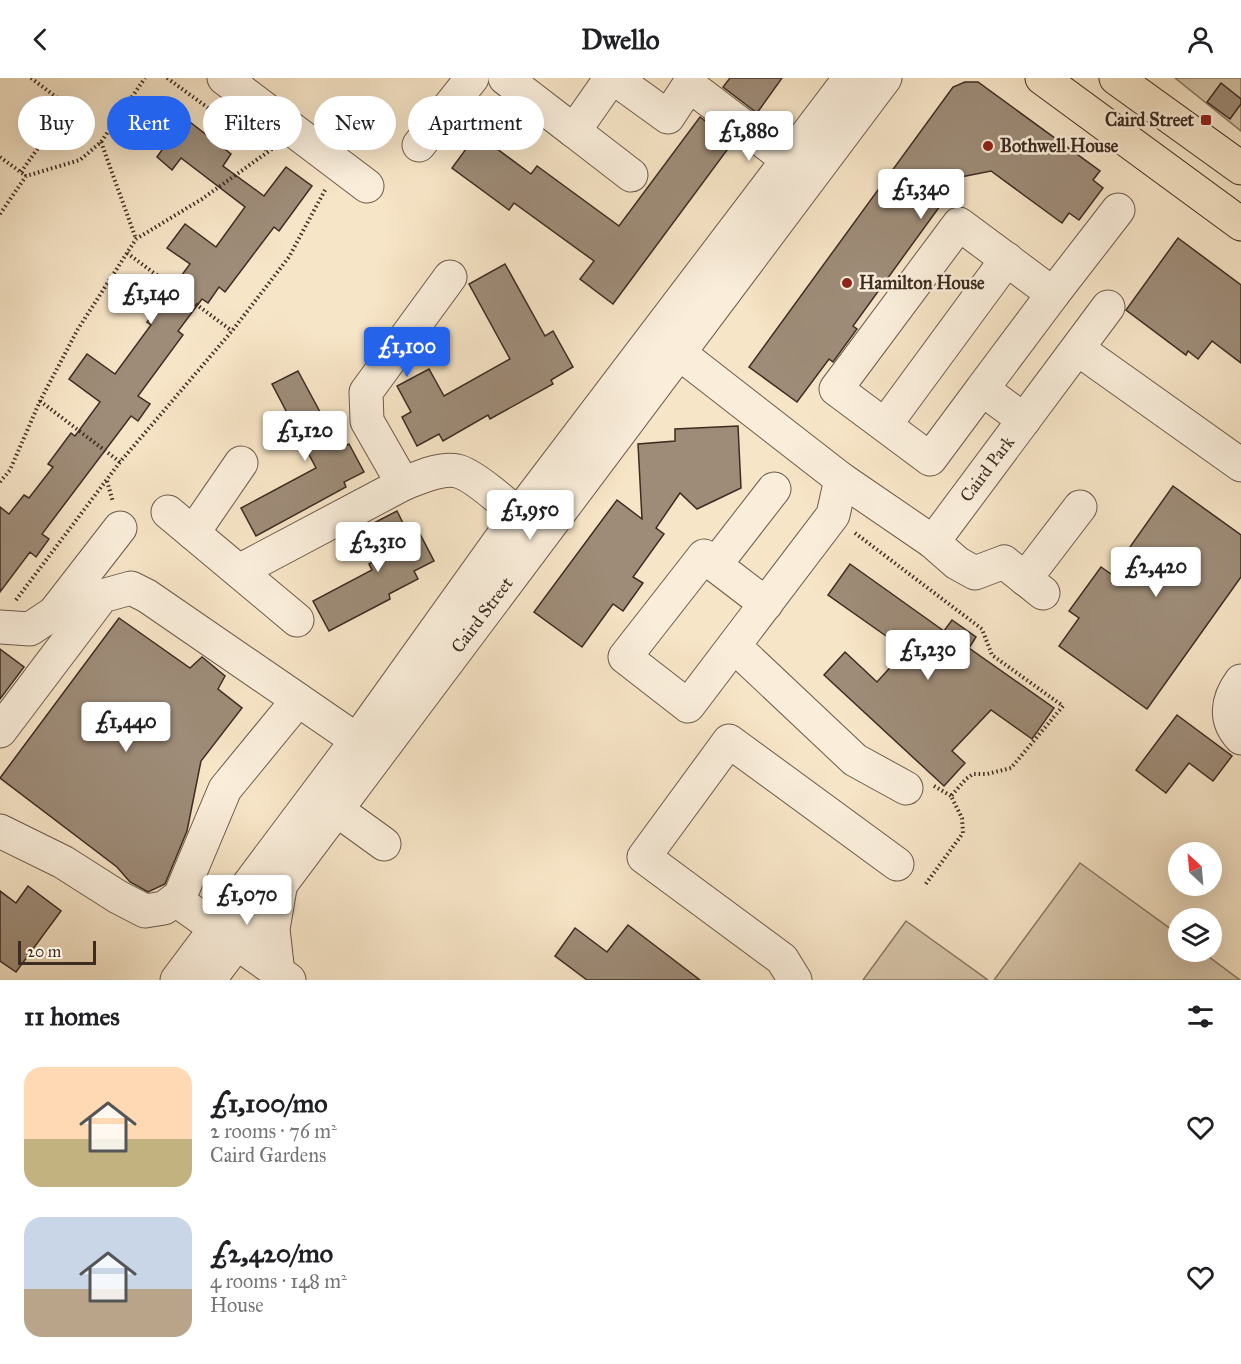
<!DOCTYPE html>
<meta charset="utf-8">
<style>
body{margin:0;font-family:"IM FELL Great Primer",serif;background:#f2f2f2;color:#202124;height:100vh;display:flex;flex-direction:column;font-size:22px;white-space:nowrap}
*{box-sizing:border-box;margin:0}
p{font-size:20px;color:#757577}
.icon{flex:none;width:33px;height:33px;fill:none;stroke:currentColor;stroke-width:2;stroke-linecap:round;stroke-linejoin:round}
.map{position:relative;height:902px;overflow:hidden}
.panel{display:flex;flex-direction:column;background:#fff;flex:1}
.panel>*{flex:none}
.guide{position:absolute;left:18px;top:18px;width:600px;height:54px;display:flex;gap:12px}
.needle{width:39px;rotate:334deg}
.fabs{position:absolute;left:1168px;top:764px;display:grid;gap:12px}
.fabs a{display:grid;place-items:center;width:54px;height:54px;border-radius:50%;background:#fff;box-shadow:0 6px 24px #0002;font-size:30px}
.scale{position:absolute;left:18px;bottom:15px;width:78px;box-sizing:border-box;padding-left:6px;border:3px solid #3d2c22;border-top:0;font-size:16px;line-height:21px;white-space:nowrap;color:#3d2c22;-webkit-text-stroke:4px #faeedb;paint-order:stroke}
.price{position:absolute;translate:-50% -51px;padding:0 14px;border-radius:6px;background:#fff;color:#222;font-size:20px;line-height:39px;filter:drop-shadow(0 2px 3px #0008)}
.price::after{content:'';position:absolute;left:50%;top:36px;width:18px;height:14px;margin-left:-9px;background:inherit;clip-path:polygon(0 0,100% 0,50% 100%)}
.price.on{background:#2563eb;color:#fff}
ul{padding:0;list-style:none}
li{display:flex;align-items:center;gap:18px;height:150px;padding:0 24px}
li span{display:grid;place-items:center;flex:none;width:168px;height:120px;border-radius:18px;color:#555}
li>.icon{margin-inline-start:auto}
span .icon{width:72px;height:72px;fill:#fffc;stroke-width:1}
li b{font-size:26px}
h2{display:flex;justify-content:space-between;align-items:center;height:72px;padding:0 24px;font-size:26px}
.tag{padding:0 21px;border-radius:27px;background:#fff;box-shadow:0 6px 24px #0002;font-size:21px;line-height:54px}
.tag.on{background:#2563eb;color:#fff}
header{display:flex;justify-content:space-between;align-items:center;height:78px;padding:0 24px;background:#fff;font-size:27px;font-weight:800}
.map>svg:first-child{display:block}
.green{fill:#d7c6ab;stroke:#8a7966;stroke-width:1.5}
.building{fill:#9e8c78;stroke:#3d2c22;stroke-width:1.5}
.lines{fill:none;stroke-linecap:round;stroke-linejoin:round}
.minor-casing{stroke:#6c5a4b;stroke-width:35}
.major-casing{stroke:#3d2c22;stroke-width:35}
.path{stroke:#3d2c22;stroke-width:4;stroke-dasharray:1.5 3;stroke-linecap:butt}
.minor{stroke:#faeedb;stroke-width:33}
.major{stroke:#f7e5c7;stroke-width:33}
.poi-dot{fill:#8f2418;stroke:#faeedb;stroke-width:2}
.labels{text-anchor:middle;dominant-baseline:central;stroke-width:5;stroke-linejoin:round;paint-order:stroke}
.poi-label{font-size:18px;font-weight:bold;fill:#3d2c22;stroke:#faeedb;text-anchor:start}
.street-label{font-size:18px;fill:#3d2c22;stroke:#faeedb}
</style>
<header><svg class="icon" aria-label="back" viewBox="0 0 24 24"><path d="M15 5l-7 7 7 7"/></svg>Dwello<svg class="icon" aria-label="person" viewBox="0 0 24 24"><circle cx="12" cy="8" r="4"/><path d="M4 21q1-7 8-7t8 7"/></svg></header>
<div class="map">
<svg width="1241" height="902" viewBox="0 0 1241 902">
<rect width="100%" height="100%" fill="#f7e5c7"/>
<filter id="stains"><feTurbulence type="fractalNoise" baseFrequency=".00333" numOctaves="4"/><feColorMatrix values="0 0 0 0 .2 0 0 0 0 .09 0 0 0 0 .02 0 0 0 .5 -.17"/></filter>
<radialGradient id="worn" r=".72"><stop offset=".6" stop-color="#630" stop-opacity="0"/><stop offset="1" stop-color="#630" stop-opacity=".3"/></radialGradient>
<g class="green">
<path d="M1175,0H1241V53Z"/>
<path d="M1080,785L1179,857V873H1201L1240,902H994Z"/>
<path d="M906,843L988,902H863Z"/>
</g>
<g class="building">
<path d="M730,0H782L757,35L723,9Z"/>
<path d="M965,4H978L1100,93L1093,102L1103,110L1079,142L1069,135L1062,145L991,93L961,99L853,248L857,251L833,284L829,281L797,324L749,289L953,9Z"/>
<path d="M1221,5L1241,21V26L1230,41L1207,24Z"/>
<path d="M150,23L181,47L186,41L231,76L223,88L264,118L286,89L312,108L279,153L274,149L225,214L219,209L208,225L202,221L178,253L183,257L138,318L150,326L138,343L131,338L42,456L49,461L36,479L30,474L0,514V429L9,436L24,417L29,420L53,389L48,386L71,355L75,358L100,324L69,301L87,276L115,296L151,247L147,244L190,186L167,170L185,146L216,169L245,129L181,80L172,92L157,79L162,72L131,48Z"/>
<path d="M351,36L369,49L354,69L337,56Z"/>
<path d="M700,39L733,64L613,226L580,201L594,183L514,125L509,132L452,90L477,56L531,96L537,88L619,148Z"/>
<path d="M1178,160L1241,207V285L1212,263L1198,281L1188,273L1186,277L1126,232Z"/>
<path d="M505,186L545,258L553,253L573,289L551,302L553,306L490,341L488,337L443,363L439,356L417,368L402,339L411,334L397,308L429,291L444,318L510,281L469,206Z"/>
<path d="M298,293L340,371L349,366L364,394L344,404L346,409L256,458L241,430L316,390L272,306Z"/>
<path d="M738,348L741,410L697,431L680,415L656,450L664,456L633,499L643,505L623,533L613,526L582,569L534,534L617,422L642,441L638,366L675,363V351Z"/>
<path d="M1173,408L1241,457V499L1147,631L1059,568L1079,540L1069,533L1101,489L1111,496Z"/>
<path d="M397,433L410,459L419,454L434,483L414,493L418,501L389,516L390,521L329,553L313,523L372,492L369,486L382,479L366,449Z"/>
<path d="M850,486L944,553L952,542L976,559L969,570L1054,630L1032,661L991,632L952,673L965,685L944,708L824,597L845,574L877,604L906,572L828,517Z"/>
<path d="M119,540L190,590L202,579L225,598L218,611L242,630L201,683L187,753L165,806L148,814L130,804L117,789L0,700Z"/>
<path d="M0,571L24,589L0,621Z"/>
<path d="M1177,637L1232,678L1213,703L1189,685L1166,715L1136,692Z"/>
<path d="M28,808L61,833L16,894L0,883V813L16,825Z"/>
<path d="M628,847L700,902H587L555,878L575,850L607,874Z"/>
</g>
<g class="lines">
<g class="minor-casing">
<g id="minor">
<path d="M224,0L367,108"/>
<path d="M505,0L574,53L611,0"/>
<path d="M614,0L668,39L689,7L805,95"/>
<path d="M574,53L631,97"/>
<path d="M419,67L472,0"/>
<path d="M1053,216L1118,132"/>
<path d="M1078,271L1241,387"/>
<path d="M679,275L841,401L833,437L688,628L625,579L704,478L715,487L774,411"/>
<path d="M982,311L1053,216L959,146L836,311L930,381L982,311L1024,342"/>
<path d="M885,347L1007,181"/>
<path d="M841,401L933,464L1108,229"/>
<path d="M403,406L367,343L366,314L450,199"/>
<path d="M168,434L297,542"/>
<path d="M193,455L241,385"/>
<path d="M933,464L957,485L975,495L1004,484L1043,515"/>
<path d="M715,487L766,526"/>
<path d="M239,493L403,406C418,400 441,389 457,393C476,397 519,438 535,452"/>
<path d="M1025,501L1080,429"/>
<path d="M0,549L30,551L54,535L120,450"/>
<path d="M734,568L855,682L906,710"/>
<path d="M1241,603C1227,622 1224,642 1241,660"/>
<path d="M0,653L102,518L131,510L147,518L374,674"/>
<path d="M337,732L384,766"/>
<path d="M0,753L63,784L118,819L145,833L164,830L180,818L225,711L298,622"/>
<path d="M176,822L289,902"/>
<path d="M278,895L273,851L280,810"/>
<path d="M177,902L357,662L518,437L850,0"/>
<path d="M209,902L885,0"/>
<path d="M795,902L782,881L644,779L729,663L897,786"/>
</g>
</g>
<g class="major-casing">
<g id="major">
<path d="M1042,0L1241,146"/>
<path d="M1116,0L1241,90"/>
</g>
</g>
<g class="path">
<path d="M167,0L266,72"/>
<path d="M101,64L136,161"/>
<path d="M0,79L26,98"/>
<path d="M21,94L68,28L31,0"/>
<path d="M0,136L26,98L80,82L101,64L145,0"/>
<path d="M127,175L232,253"/>
<path d="M40,323L120,384L232,253L289,179L325,112"/>
<path d="M107,403L113,424"/>
<path d="M0,404L10,392L40,323L78,251L136,161L202,121L272,71"/>
<path d="M855,455L982,551L992,577L1063,628L1011,690L987,696H973L966,701L951,718L962,740L963,755L925,807"/>
<path d="M16,522L120,384"/>
<path d="M934,708L951,718"/>
</g>
<use href="#minor" class="minor"/>
<use href="#major" class="major"/>
</g>
<g class="poi-dot">
<rect x="1200" y="36" width="12" height="12" rx="3"/>
<circle cx="988" cy="68" r="6"/>
<circle cx="847" cy="205" r="6"/>
</g>
<g class="labels">
<g class="poi-label">
<text x="1194" y="42" text-anchor="end">Caird Street</text>
<text x="1000" y="68">Bothwell House</text>
<text x="859" y="205">Hamilton House</text>
</g>
<g class="street-label">
<text transform="translate(987 391) rotate(-53)">Caird Park</text>
<text transform="translate(482 537) rotate(-53)">Caird Street</text>
</g>
</g>
<rect width="100%" height="100%" filter="url(#stains)"/>
<rect width="100%" height="100%" fill="url(#worn)"/>
</svg>
<div class="fabs">
<a><svg class="needle" viewBox="-14 -14 28 28"><path d="M0-13l5 13h-10z" fill="#e53935"/><path d="M0 13l5-13h-10z" fill="#757577"/></svg></a>
<a><svg class="icon" aria-label="layers" viewBox="0 0 24 24"><path d="M12 4l9 5-9 5-9-5zM3 14l9 5 9-5"/></svg></a>
</div>
<div class="scale">20 m</div>
<b class="price" style="left:749px;top:84px">£1,880</b>
<b class="price" style="left:921px;top:142px">£1,340</b>
<b class="price" style="left:151px;top:247px">£1,140</b>
<b class="price on" style="left:407px;top:300px">£1,100</b>
<b class="price" style="left:305px;top:384px">£1,120</b>
<b class="price" style="left:530px;top:463px">£1,950</b>
<b class="price" style="left:378px;top:495px">£2,310</b>
<b class="price" style="left:1156px;top:520px">£2,420</b>
<b class="price" style="left:928px;top:603px">£1,230</b>
<b class="price" style="left:126px;top:675px">£1,440</b>
<b class="price" style="left:247px;top:848px">£1,070</b>
<div class="guide">
<a class="tag">Buy</a>
<a class="tag on">Rent</a>
<a class="tag">Filters</a>
<a class="tag">New</a>
<a class="tag">Apartment</a>
</div>
</div>
<section class="panel">
<h2>11 homes<svg class="icon" aria-label="filters" viewBox="0 0 24 24"><path d="M4 7h16M4 17h16"/><circle cx="9" cy="7" r="2"/><circle cx="15" cy="17" r="2"/></svg></h2>
<ul>
<li><span style="background:linear-gradient(#ffd9b3 60%,#c2b280 0)"><svg class="icon" aria-label="home" viewBox="0 0 24 24"><path d="M3 11l9-7 9 7M6 9v11h12V9"/></svg></span><div><b>£1,100/mo</b><p>2 rooms · 76 m²</p><p>Caird Gardens</p></div><svg class="icon" aria-label="heart" viewBox="0 0 24 24"><path d="M12 20l-8-8c-3-5 5-10 8-4 3-6 11-1 8 4z"/></svg></li>
<li><span style="background:linear-gradient(#c9d6e8 60%,#b9a48a 0)"><svg class="icon" aria-label="home" viewBox="0 0 24 24"><path d="M3 11l9-7 9 7M6 9v11h12V9"/></svg></span><div><b>£2,420/mo</b><p>4 rooms · 148 m²</p><p>House</p></div><svg class="icon" aria-label="heart" viewBox="0 0 24 24"><path d="M12 20l-8-8c-3-5 5-10 8-4 3-6 11-1 8 4z"/></svg></li>
</ul>
</section>
